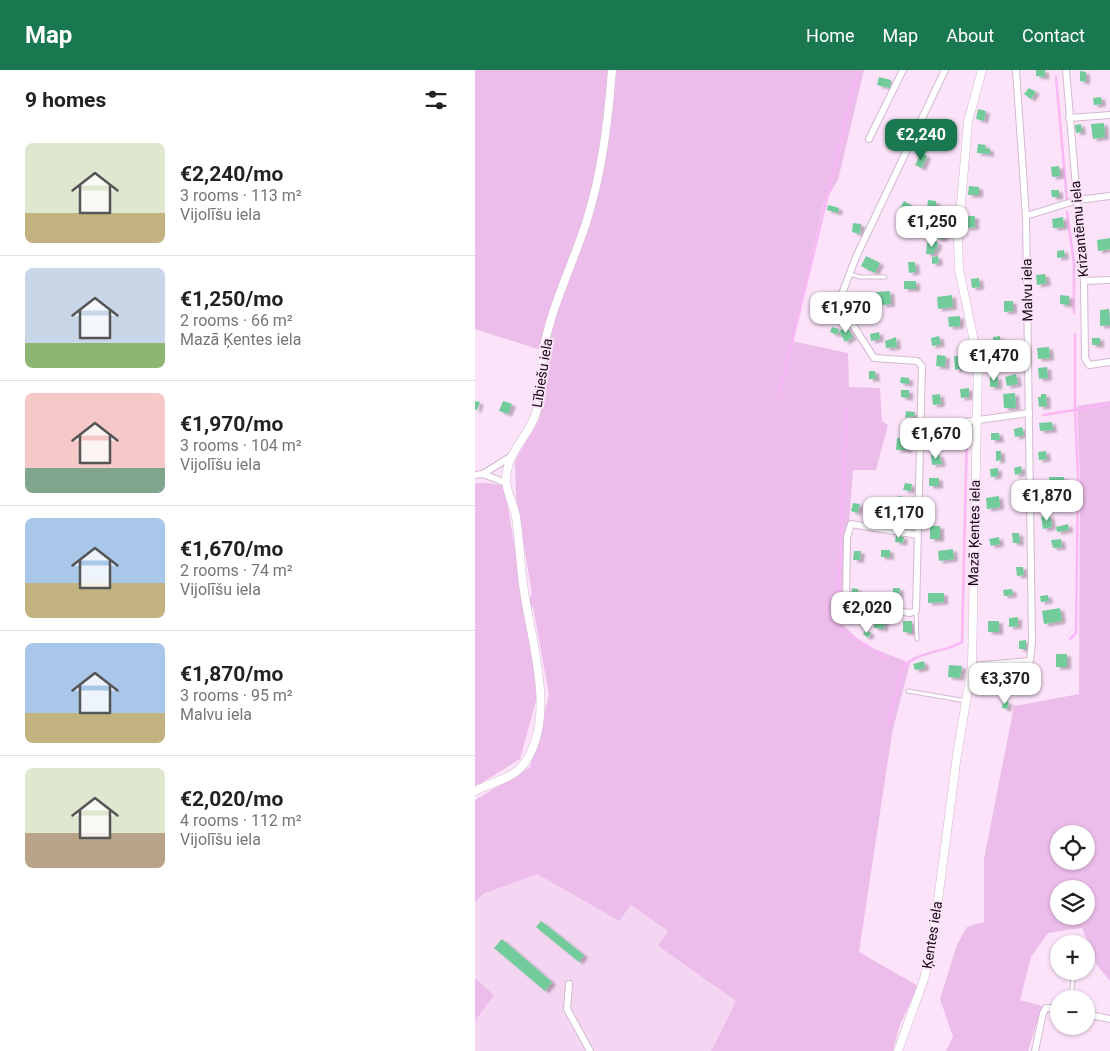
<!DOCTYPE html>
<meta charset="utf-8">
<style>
body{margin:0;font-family:Roboto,sans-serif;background:#f2f2f2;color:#222;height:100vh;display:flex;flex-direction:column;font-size:19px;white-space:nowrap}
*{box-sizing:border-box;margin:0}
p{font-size:16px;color:#767676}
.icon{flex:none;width:28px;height:28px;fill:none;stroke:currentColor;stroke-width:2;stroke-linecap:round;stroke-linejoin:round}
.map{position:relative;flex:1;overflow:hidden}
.sheet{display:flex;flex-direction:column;background:#fff;width:475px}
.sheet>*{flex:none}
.controls{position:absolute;left:575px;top:755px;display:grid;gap:10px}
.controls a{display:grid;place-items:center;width:45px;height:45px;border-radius:50%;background:#fff;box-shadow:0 1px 4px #0004;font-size:25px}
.price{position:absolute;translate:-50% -42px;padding:0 11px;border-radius:10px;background:#fff;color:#222;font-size:16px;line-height:32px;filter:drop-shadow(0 1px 2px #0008)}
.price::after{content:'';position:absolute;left:50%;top:30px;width:15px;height:11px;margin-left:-8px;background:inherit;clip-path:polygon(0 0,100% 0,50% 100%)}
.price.selected{background:#19784f;color:#fff}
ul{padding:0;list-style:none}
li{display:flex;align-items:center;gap:15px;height:125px;padding:0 25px}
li+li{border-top:1px solid #e0e0e0}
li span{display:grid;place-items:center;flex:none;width:140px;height:100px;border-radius:8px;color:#555}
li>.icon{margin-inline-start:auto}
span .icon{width:60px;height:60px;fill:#fffc;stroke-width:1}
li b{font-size:21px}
h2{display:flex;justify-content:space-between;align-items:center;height:60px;padding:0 25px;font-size:21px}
header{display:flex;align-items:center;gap:30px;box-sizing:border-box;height:70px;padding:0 25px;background:#19784f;color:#fff}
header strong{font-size:24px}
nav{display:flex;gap:28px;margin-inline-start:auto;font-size:18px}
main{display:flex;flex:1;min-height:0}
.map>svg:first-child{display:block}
.built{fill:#f4d6f2}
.green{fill:#ecbdea;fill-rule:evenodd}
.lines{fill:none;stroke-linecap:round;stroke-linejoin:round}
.stream{stroke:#f9b7f6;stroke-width:2.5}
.building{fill:#71cb9b;filter:url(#shadow)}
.service-casing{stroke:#d2bad0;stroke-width:5}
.minor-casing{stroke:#d2bad0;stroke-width:8}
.tertiary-casing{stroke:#d2bad0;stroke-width:9}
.service{stroke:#fff;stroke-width:3}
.minor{stroke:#fff;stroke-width:6}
.tertiary{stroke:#fff;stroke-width:8}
.labels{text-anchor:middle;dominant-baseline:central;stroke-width:4;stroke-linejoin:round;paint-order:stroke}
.street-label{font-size:14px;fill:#110910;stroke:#fce3fa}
</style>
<header>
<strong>Map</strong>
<nav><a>Home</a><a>Map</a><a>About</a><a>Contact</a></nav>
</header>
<main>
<section class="sheet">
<h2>9 homes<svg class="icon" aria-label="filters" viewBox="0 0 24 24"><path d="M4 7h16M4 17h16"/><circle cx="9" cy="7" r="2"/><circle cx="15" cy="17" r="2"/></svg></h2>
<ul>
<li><span style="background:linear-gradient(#dfe7d0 70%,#c2b280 0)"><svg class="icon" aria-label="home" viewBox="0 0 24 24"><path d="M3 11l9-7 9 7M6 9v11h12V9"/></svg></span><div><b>€2,240/mo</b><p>3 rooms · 113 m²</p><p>Vijolīšu iela</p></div></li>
<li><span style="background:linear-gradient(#c9d6e8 75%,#8fb573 0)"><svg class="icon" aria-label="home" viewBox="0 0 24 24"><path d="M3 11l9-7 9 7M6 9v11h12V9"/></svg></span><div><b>€1,250/mo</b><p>2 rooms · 66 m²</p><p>Mazā Ķentes iela</p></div></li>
<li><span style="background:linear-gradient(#f6c9c9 75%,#7fa58c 0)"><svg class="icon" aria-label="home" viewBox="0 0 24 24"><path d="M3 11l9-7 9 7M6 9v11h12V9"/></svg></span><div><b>€1,970/mo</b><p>3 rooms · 104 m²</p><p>Vijolīšu iela</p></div></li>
<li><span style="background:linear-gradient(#a9c7e8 65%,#c2b280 0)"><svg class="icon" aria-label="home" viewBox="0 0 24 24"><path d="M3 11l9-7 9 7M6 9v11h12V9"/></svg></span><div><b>€1,670/mo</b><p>2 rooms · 74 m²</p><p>Vijolīšu iela</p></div></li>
<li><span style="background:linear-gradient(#a9c7e8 70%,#c2b280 0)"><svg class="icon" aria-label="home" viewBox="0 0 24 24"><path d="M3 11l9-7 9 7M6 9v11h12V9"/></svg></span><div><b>€1,870/mo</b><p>3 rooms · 95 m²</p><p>Malvu iela</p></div></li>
<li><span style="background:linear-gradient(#dfe7d0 65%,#b9a48a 0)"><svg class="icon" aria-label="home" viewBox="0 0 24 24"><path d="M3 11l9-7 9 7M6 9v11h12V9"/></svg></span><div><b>€2,020/mo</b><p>4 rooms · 112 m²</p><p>Vijolīšu iela</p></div></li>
</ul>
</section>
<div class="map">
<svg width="635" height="981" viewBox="0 0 635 981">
<defs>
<filter id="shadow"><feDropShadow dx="4" dy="2.5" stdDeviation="1" flood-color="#0004"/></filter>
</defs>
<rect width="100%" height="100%" fill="#fce3fa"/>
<path class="built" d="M62,804L143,851L156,835L193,861L183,876L261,931L236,981H0V951L19,925L0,908V833L8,824Z"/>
<g class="green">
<path d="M0,0H389L363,110L349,133L317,271L373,283L374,317L405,318L407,351L413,355L401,400H378L366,553L389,575L435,593L417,663L384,882L443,916L424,957L418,981H236L261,931L183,876L193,861L156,835L144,851L62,804L8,824L0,833V730L55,697L74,625L58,536L51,547L64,620L45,689L0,717V413H13L29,416L50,535L57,524L41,427L40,391L64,350L75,283L0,259Z"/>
<path d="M635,331V911L622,895L607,858L573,863L556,887L545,930L567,936L553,981H471L478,967L465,929L482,875L492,857L509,852V789L539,636L604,624L605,406L602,336ZM584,764H611V791H584ZM584,819H611V846H584Z"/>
<path d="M0,908L19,925L0,951Z"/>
</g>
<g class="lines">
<g class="stream">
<path d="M581,7L592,130"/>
<path d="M592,142L599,193V243"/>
<path d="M304,326L383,0"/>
<path d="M372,337L362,552L364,558L413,589"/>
<path d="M568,345L600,340V264"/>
<path d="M595,569L601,563L603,406L600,340L635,334"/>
<path d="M413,655L428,598C440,581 470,583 487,572L492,360"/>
</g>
</g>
<g class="building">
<path d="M561,0H570V7L561,6Z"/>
<path d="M605,1L611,2V12L605,11Z"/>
<path d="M404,7L416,10L415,18L402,15Z"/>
<path d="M554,18L561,22L556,29L549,24Z"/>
<path d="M626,27L627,34L619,35L618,28Z"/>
<path d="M503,39L511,41L509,51L501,49Z"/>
<path d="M629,53L630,67L618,69L616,54Z"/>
<path d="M606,54L607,62L601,63L600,55Z"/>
<path d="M503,74L511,75L510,78L515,79V84L502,83Z"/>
<path d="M446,83L452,86L447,98L440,95Z"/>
<path d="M584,96L585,106L577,107L576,97Z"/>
<path d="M494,116L504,117V125H493Z"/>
<path d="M576,120H584V127H577Z"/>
<path d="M453,130L461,131V140L452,139Z"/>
<path d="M429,131L441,138L436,147L424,140Z"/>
<path d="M353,135L364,138L363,143L352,140Z"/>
<path d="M491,146H500V157L491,158Z"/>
<path d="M588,147L589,157L578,158L577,149Z"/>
<path d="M378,153L386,154L385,164L377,162Z"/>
<rect x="461" y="157" width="8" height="12"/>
<path d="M635,168V179L623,181L622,170Z"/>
<path d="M457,171L463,172L462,179H460L459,184H451L452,173L457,174Z"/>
<path d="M589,180L590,187L582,188V181Z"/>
<path d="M391,186L405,193L400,203L386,196Z"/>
<path d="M463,186L464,193L457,194V187Z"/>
<path d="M433,192H440L441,202L434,203Z"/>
<path d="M570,204L572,213L562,215L561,205Z"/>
<path d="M504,208L505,217L497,218L496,209Z"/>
<rect x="429" y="211" width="12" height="8"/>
<path d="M415,221L416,234L407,235V232H402L401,222Z"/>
<path d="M477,225L478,237L463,239L462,227Z"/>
<path d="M585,225L594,226V235L585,234Z"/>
<path d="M529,231H538V241L529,242Z"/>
<path d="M634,239L635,255L625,256V240Z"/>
<path d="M485,246V256L474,257L473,247Z"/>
<path d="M357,257L364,259L362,265L355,262Z"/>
<path d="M372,257L378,267L370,272L364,261Z"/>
<path d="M404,262L405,269L396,271L395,264Z"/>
<path d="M464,266L466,274L457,276L456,268Z"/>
<path d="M525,266V274L518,275V267Z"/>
<path d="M421,267L422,277L411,278L410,271Z"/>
<rect x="617" y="268" width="8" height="7"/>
<path d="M574,277L575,288L563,289L562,278Z"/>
<path d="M513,283H525V292L521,293V297L514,298Z"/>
<path d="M462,285L471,286L470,297L461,296Z"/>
<path d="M479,286L495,288V296L480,300Z"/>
<path d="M532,286H539L540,296L533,297Z"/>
<path d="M572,297L573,308L564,309L563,298Z"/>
<path d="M394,301H400L401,309H394Z"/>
<path d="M541,304L543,314L532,316L530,307Z"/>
<path d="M426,307L434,308V314L425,313Z"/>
<rect x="515" y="307" width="8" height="10"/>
<path d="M494,318V327L486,328L485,319Z"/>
<path d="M426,320H434V328L426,327Z"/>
<path d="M540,323L541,338H529L528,324Z"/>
<path d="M465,324L466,334L458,335L457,325Z"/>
<path d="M566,324H571L572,336L564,337L563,327H566Z"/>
<path d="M0,331L5,332L2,340H0Z"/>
<path d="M28,331L37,334L33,344L24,341Z"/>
<path d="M431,341L440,342L439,346L430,348Z"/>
<path d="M577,352L578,360L565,361L564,353Z"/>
<path d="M547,357L549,365L540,367L539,359Z"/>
<path d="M472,361H481V371H473Z"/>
<path d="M516,363H524L525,370H516Z"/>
<path d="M422,368L434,369L433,380H421Z"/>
<path d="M521,381H526V390L521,391Z"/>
<path d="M571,381L572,389L564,390L563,382Z"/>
<path d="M464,384L467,394L457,395L456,385Z"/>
<path d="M546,396L547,403L540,405L539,398Z"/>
<path d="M523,398V406L516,407L515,399Z"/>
<path d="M574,407H589V414L575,415Z"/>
<rect x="454" y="408" width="10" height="8"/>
<path d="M430,413L437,414L436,421L428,420Z"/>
<path d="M423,426L429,427L428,437L422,436Z"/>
<path d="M524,426L525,437L512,439L511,428Z"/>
<path d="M378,433L385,434L382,443L376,441Z"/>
<path d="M575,445L577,457L568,459L566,447Z"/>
<path d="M593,454L594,460L582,462L581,457Z"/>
<rect x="455" y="456" width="10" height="13"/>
<path d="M537,463H544L545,473H538Z"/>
<path d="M421,465L429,467L428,473L420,472Z"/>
<path d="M524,467L525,474L516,476L514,469Z"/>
<path d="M586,469L587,477L578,478L576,470Z"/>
<path d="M478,479L479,489L464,491L463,481Z"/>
<rect x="406" y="480" width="9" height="7"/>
<path d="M379,481H386L385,490H378Z"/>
<path d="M541,497H548L549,505L542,506Z"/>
<path d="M377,518L383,519L382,528L376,527Z"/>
<path d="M418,518H425L424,528H417Z"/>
<path d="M537,519L538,525L529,526L528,520Z"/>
<path d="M453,523H469V532L453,533Z"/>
<path d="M573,525L574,531L566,532L565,526Z"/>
<path d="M585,538L587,551L569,554L567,541Z"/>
<path d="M371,541H377L375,551H371Z"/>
<path d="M400,545L410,546L409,559L399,558Z"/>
<path d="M543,547V556L534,557V548Z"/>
<path d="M428,551H437V563L428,562Z"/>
<rect x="513" y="551" width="11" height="11"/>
<path d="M391,560L396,563L393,568L388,564Z"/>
<path d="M551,570V579H544V571Z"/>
<rect x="581" y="584" width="11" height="13"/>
<path d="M449,591L450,598L440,600L438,594Z"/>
<path d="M474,595L487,596L485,608L473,607Z"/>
<path d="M533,605L546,606L545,621L532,620Z"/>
<path d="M528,631L534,632L532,639L527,638Z"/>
<path d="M66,851L109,885L104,892L61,857Z"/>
<path d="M27,869L77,912L70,921L19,878Z"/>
</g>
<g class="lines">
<g class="service-casing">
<g id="service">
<path d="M375,204L385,207H410"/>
<path d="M441,542L442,569"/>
<path d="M433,621L491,631"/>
<path d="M596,929L598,909"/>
</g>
</g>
<g class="minor-casing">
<g id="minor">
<path d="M591,0L609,211L610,288L614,295L635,292"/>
<path d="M594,48L635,45"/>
<path d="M394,69L428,0"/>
<path d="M551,146L603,130L635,126"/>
<path d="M609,211L635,210"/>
<path d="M446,358L554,343"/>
<path d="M8,404L35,387"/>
<path d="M0,405L8,404L31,413"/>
<path d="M443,465L376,454L372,467L371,533L435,543L441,541L447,296L442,291L399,288L371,244L365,229L381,187L470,0"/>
<path d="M497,596L555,591L557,572L551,146L541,0"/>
<path d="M94,914L92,939L115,981"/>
<path d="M611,944L635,949"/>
<path d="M560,981L568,943L571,938H584"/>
</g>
</g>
<g class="tertiary-casing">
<g id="tertiary">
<path d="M0,721C15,713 37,709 48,695C83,650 56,571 49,521C45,496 45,472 41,447C39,435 31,422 31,410C32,379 55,367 62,340C64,331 67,322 67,313C69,303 66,292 68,282C76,237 97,196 111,153C127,103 133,52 137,0"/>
<path d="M423,981L449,909L457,876L482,685L497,596L503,290L484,199L483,169L493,52L507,0"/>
</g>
</g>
<use href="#service" class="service"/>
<use href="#minor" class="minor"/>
<use href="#tertiary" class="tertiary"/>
</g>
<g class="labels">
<g class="street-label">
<text transform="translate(604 159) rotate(-95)">Krizantēmu iela</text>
<text transform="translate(552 220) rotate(-91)">Malvu iela</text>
<text transform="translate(67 303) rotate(-81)">Lībiešu iela</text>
<text transform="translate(499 463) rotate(-89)">Mazā Ķentes iela</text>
<text transform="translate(457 865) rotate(-81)">Ķentes iela</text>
</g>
</g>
</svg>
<div class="controls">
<a><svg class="icon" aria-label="locate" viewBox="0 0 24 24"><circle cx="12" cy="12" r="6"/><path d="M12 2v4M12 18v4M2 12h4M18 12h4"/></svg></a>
<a><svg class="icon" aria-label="layers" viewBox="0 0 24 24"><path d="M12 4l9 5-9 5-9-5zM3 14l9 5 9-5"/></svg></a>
<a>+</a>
<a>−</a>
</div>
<b class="price selected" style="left:446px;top:91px">€2,240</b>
<b class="price" style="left:457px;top:178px">€1,250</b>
<b class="price" style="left:371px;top:264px">€1,970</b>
<b class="price" style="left:519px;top:312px">€1,470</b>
<b class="price" style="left:461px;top:390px">€1,670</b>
<b class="price" style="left:572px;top:452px">€1,870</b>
<b class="price" style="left:424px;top:469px">€1,170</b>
<b class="price" style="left:392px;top:564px">€2,020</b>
<b class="price" style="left:530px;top:635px">€3,370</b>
</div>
</main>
